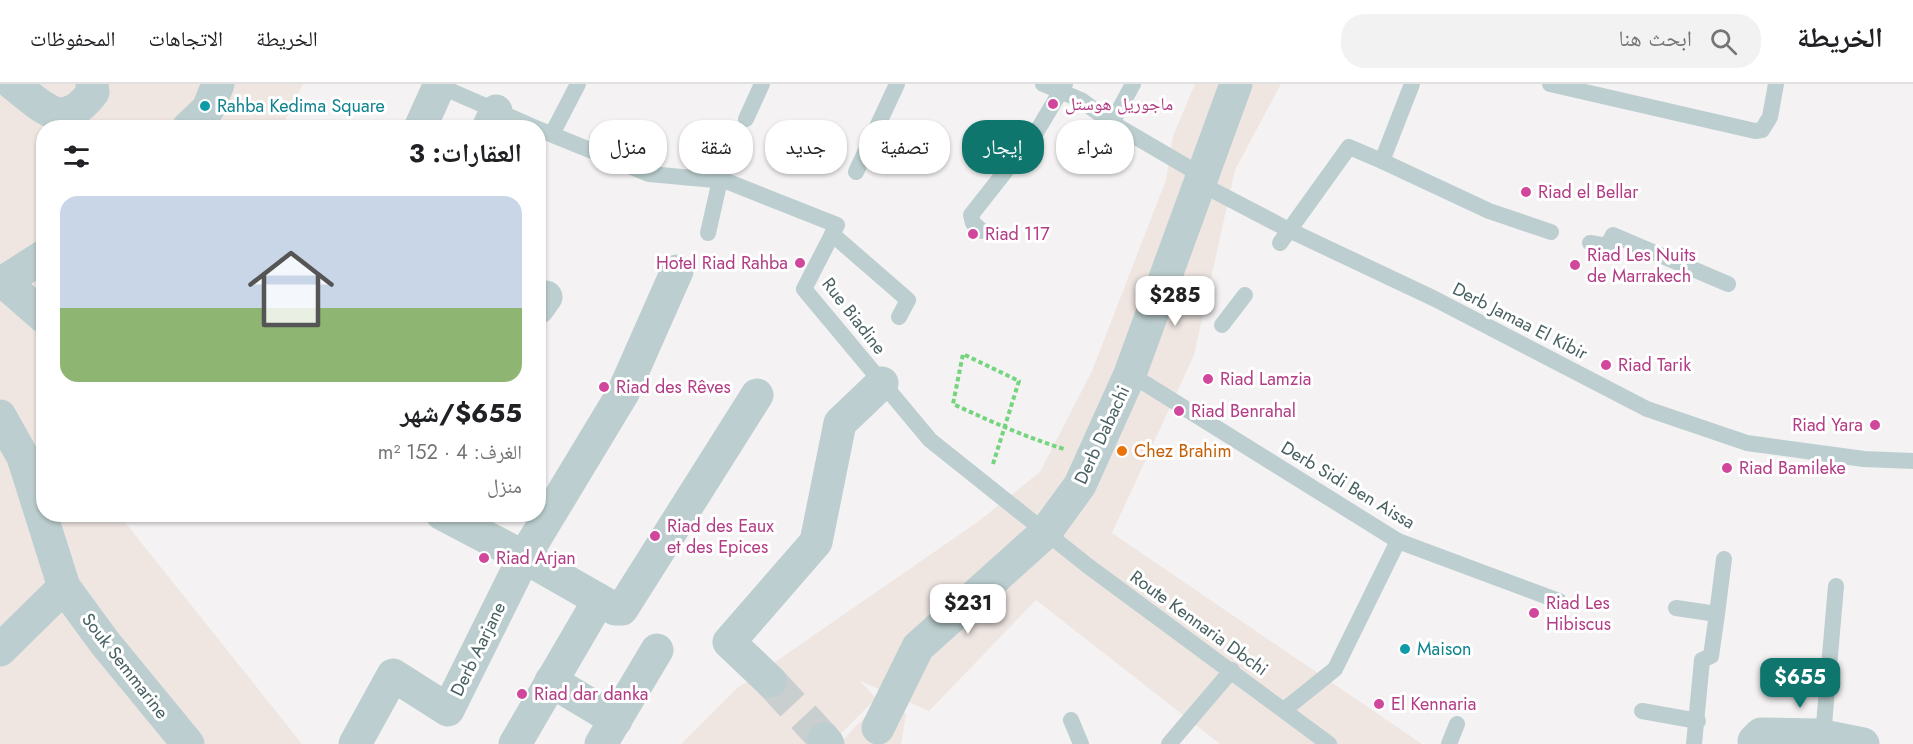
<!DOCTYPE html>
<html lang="ar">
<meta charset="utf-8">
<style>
body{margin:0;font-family:Jost,"Noto Naskh Arabic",sans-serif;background:#f2f2f2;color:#202124;direction:rtl;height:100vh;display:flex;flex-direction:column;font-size:22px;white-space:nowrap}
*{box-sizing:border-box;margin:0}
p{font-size:20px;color:#757577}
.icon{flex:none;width:33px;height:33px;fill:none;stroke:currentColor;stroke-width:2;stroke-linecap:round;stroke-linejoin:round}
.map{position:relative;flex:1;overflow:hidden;direction:ltr}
.drawer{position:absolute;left:36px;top:36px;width:510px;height:402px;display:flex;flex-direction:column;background:#fff;border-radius:24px;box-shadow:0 2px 4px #0004;direction:rtl}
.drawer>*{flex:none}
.hud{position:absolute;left:564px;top:36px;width:570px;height:54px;direction:rtl;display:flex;gap:12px}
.price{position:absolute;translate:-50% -51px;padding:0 14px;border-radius:12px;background:#fff;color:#222;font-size:20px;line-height:39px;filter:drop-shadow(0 2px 3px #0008)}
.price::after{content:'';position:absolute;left:50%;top:36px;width:18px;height:14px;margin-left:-9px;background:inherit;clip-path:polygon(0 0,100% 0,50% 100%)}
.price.active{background:#0f766e;color:#fff}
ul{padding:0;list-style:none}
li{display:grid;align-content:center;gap:12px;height:318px;padding:0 24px}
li+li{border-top:2px solid #e0e0e0}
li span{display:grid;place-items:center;height:186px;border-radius:18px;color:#555}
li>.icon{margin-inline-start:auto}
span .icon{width:108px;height:108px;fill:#fffc;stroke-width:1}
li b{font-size:26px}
h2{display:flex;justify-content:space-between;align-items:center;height:72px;padding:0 24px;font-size:26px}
.tag{padding:0 21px;border-radius:24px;background:#fff;box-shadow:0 2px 4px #0004;font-size:21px;line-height:54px}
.tag.active{background:#0f766e;color:#fff}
header{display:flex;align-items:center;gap:36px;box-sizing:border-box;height:84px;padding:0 30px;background:#fff;border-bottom:2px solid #e0e0e0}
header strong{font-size:28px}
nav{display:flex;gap:33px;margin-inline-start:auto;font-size:21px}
.search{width:420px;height:54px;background:#f2f2f2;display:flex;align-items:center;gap:15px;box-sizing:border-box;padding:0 21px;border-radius:24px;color:#757577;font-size:22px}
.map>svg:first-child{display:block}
.commercial{fill:#efe6e2}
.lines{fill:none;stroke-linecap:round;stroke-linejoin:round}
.street-tunnel{stroke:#c9cecf;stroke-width:33;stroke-dasharray:33 16;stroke-linecap:butt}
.path{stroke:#74d57e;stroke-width:4;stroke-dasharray:4.5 3;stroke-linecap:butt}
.lane{stroke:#bccecf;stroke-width:16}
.street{stroke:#bccecf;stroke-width:33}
.hotel-dot{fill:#d1479c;stroke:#fff;stroke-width:2}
.culture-dot{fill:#0f9aa8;stroke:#fff;stroke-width:2}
.food-dot{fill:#e8710a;stroke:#fff;stroke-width:2}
.labels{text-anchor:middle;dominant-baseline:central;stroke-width:6;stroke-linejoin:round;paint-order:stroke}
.hotel-label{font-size:18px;fill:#b23c85;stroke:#fff;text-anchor:start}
.culture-label{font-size:18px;fill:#0d838f;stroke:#fff;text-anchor:start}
.street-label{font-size:18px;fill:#486062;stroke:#fff}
.food-label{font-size:18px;fill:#c56008;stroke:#fff;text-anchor:start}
</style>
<header>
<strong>الخريطة</strong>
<div class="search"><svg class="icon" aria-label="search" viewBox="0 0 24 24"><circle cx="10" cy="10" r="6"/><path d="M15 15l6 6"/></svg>ابحث هنا</div>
<nav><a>الخريطة</a><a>الاتجاهات</a><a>المحفوظات</a></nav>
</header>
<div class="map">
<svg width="1913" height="660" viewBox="0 0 1913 660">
<rect width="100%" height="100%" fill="#f4f2f3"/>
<g class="commercial">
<path d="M0,0H303L282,43L44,44V430L132,431L124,437L302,660H0Z"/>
<path d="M1195,0H1281L1235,86L1194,271L1112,449L1422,660H1220L1036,516L929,627L860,597L876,614L831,660H681L736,605L979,437L1040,388L1092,287L1166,96L1173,52Z"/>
<path d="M882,615L906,630L901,660H839Z"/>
</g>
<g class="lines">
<path class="street-tunnel" d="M770,597L824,655"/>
<path class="path" d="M993,380L1019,297L963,270L953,320C990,337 1025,353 1064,365"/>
<g class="lane">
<path d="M435,0L536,44"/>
<path d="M1043,0L1081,16L1112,39L1201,91"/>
<path d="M1550,0L1755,47L1762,46L1770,33L1776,0"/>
<path d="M746,35L762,0"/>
<path d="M1112,39L1133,0"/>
<path d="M538,45L649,90L726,97L837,141L804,205L930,356L1088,482L1329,660"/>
<path d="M552,50L578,0"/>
<path d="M1382,77L1489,127L1551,148"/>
<path d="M856,88L897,0"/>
<path d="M1199,99L1289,146L1433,214L1647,325L1747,359L1864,375L1913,377"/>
<path d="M982,147L973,139L971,131L1037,47L1065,0"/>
<path d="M708,149L720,96"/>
<path d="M832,150L908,216L899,233"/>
<path d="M1280,159L1349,63L1382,77L1412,0"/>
<path d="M1590,159L1607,162L1613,151L1728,200"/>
<path d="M1222,241L1245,211"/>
<path d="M1130,290L1398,457L1559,517"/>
<path d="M1676,524L1717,530L1711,572L1702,576L1694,660"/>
<path d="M1717,530L1724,475"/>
<path d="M1284,626L1335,585L1398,457"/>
<path d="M1642,627L1698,637"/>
<path d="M1071,636L1081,660"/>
<path d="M1823,652L1836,502"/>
<path d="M1169,660L1232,586"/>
<path d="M1449,660L1457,640"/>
</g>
<g class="street">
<path d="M13,0C45,24 62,49 93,8L92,0"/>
<path d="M188,44L208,25L218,0"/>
<path d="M420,44L439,2"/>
<path d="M488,44L496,27"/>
<path d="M4,198L44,233"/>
<path d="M0,200L44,172"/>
<path d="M538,224L546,213"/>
<path d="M0,332L23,373L64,503L105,559L188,660"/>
<path d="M442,430L524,473L615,525H622L757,311"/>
<path d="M0,566L64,503"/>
<path d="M551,597L616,636"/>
<path d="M770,597L729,558L816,458L840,339L882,299"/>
<path d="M878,644L918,563L1045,449L1080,401L1130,290L1236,0"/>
<path d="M824,655L828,660"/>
<path d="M1754,657L1761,650L1818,651L1863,660"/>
<path d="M355,660L393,591L448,626L524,473L623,309L677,187"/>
<path d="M515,660L599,516"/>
<path d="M601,660L657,566"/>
</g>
</g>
<g class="hotel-dot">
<circle cx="1053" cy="20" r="6"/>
<circle cx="1526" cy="108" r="6"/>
<circle cx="973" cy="150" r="6"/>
<circle cx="800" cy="179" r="6"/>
<circle cx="1575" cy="181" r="6"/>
<circle cx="1606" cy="281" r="6"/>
<circle cx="1208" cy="295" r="6"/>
<circle cx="604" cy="303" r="6"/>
<circle cx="1179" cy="327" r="6"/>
<circle cx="1875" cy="341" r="6"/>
<circle cx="1727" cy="384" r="6"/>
<circle cx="655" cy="452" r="6"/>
<circle cx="484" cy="474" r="6"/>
<circle cx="1534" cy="529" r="6"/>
<circle cx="522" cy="610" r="6"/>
<circle cx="1379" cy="620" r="6"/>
</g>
<g class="culture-dot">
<circle cx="205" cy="22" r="6"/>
<circle cx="1405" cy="565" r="6"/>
</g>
<circle class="food-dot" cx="1122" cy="367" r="6"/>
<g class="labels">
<g class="hotel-label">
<text x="1065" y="20">ماجوريل هوستل</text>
<text x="1538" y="108">Riad el Bellar</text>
<text x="985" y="150">Riad 117</text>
<text x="1587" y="171">Riad Les Nuits<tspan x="1587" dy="21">de Marrakech</tspan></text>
<text x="788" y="179" text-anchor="end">Hotel Riad Rahba</text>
<text x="1618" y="281">Riad Tarik</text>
<text x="1220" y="295">Riad Lamzia</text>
<text x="616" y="303">Riad des Rêves</text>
<text x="1191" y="327">Riad Benrahal</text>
<text x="1863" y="341" text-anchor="end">Riad Yara</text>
<text x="1739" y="384">Riad Bamileke</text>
<text x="667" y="442">Riad des Eaux<tspan x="667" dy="21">et des Epices</tspan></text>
<text x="496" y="474">Riad Arjan</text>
<text x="1546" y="519">Riad Les<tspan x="1546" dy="21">Hibiscus</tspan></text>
<text x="534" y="610">Riad dar danka</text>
<text x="1391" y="620">El Kennaria</text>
</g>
<g class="culture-label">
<text x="217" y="22">Rahba Kedima Square</text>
<text x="1417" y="565">Maison</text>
</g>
<g class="street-label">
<text transform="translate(854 232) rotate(52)">Rue Biadine</text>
<text transform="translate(1520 237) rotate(27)">Derb Jamaa El Kibir</text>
<text transform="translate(1102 351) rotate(-65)">Derb Dabachi</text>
<text transform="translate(1348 401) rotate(31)">Derb Sidi Ben Aissa</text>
<text transform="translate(1199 539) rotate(36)">Route Kennaria Dbchi</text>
<text transform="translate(478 565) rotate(-64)">Derb Aarjane</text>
<text transform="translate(125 582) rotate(52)">Souk Semmarine</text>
</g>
<g class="food-label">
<text x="1134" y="367">Chez Brahim</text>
</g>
</g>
</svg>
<b class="price" style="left:1175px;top:243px">$285</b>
<b class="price" style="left:968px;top:551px">$231</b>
<b class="price active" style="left:1800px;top:625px">$655</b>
<div class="hud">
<a class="tag">شراء</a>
<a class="tag active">إيجار</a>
<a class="tag">تصفية</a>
<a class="tag">جديد</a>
<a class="tag">شقة</a>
<a class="tag">منزل</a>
</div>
<section class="drawer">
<h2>العقارات: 3<svg class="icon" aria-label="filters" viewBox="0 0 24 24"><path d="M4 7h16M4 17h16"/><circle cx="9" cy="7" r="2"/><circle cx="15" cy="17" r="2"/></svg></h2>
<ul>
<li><span style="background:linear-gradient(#c9d6e8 60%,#8fb573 0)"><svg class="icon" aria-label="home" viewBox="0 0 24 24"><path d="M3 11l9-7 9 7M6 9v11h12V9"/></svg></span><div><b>$655/شهر</b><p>الغرف: 4 · 152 m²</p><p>منزل</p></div></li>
</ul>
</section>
</div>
